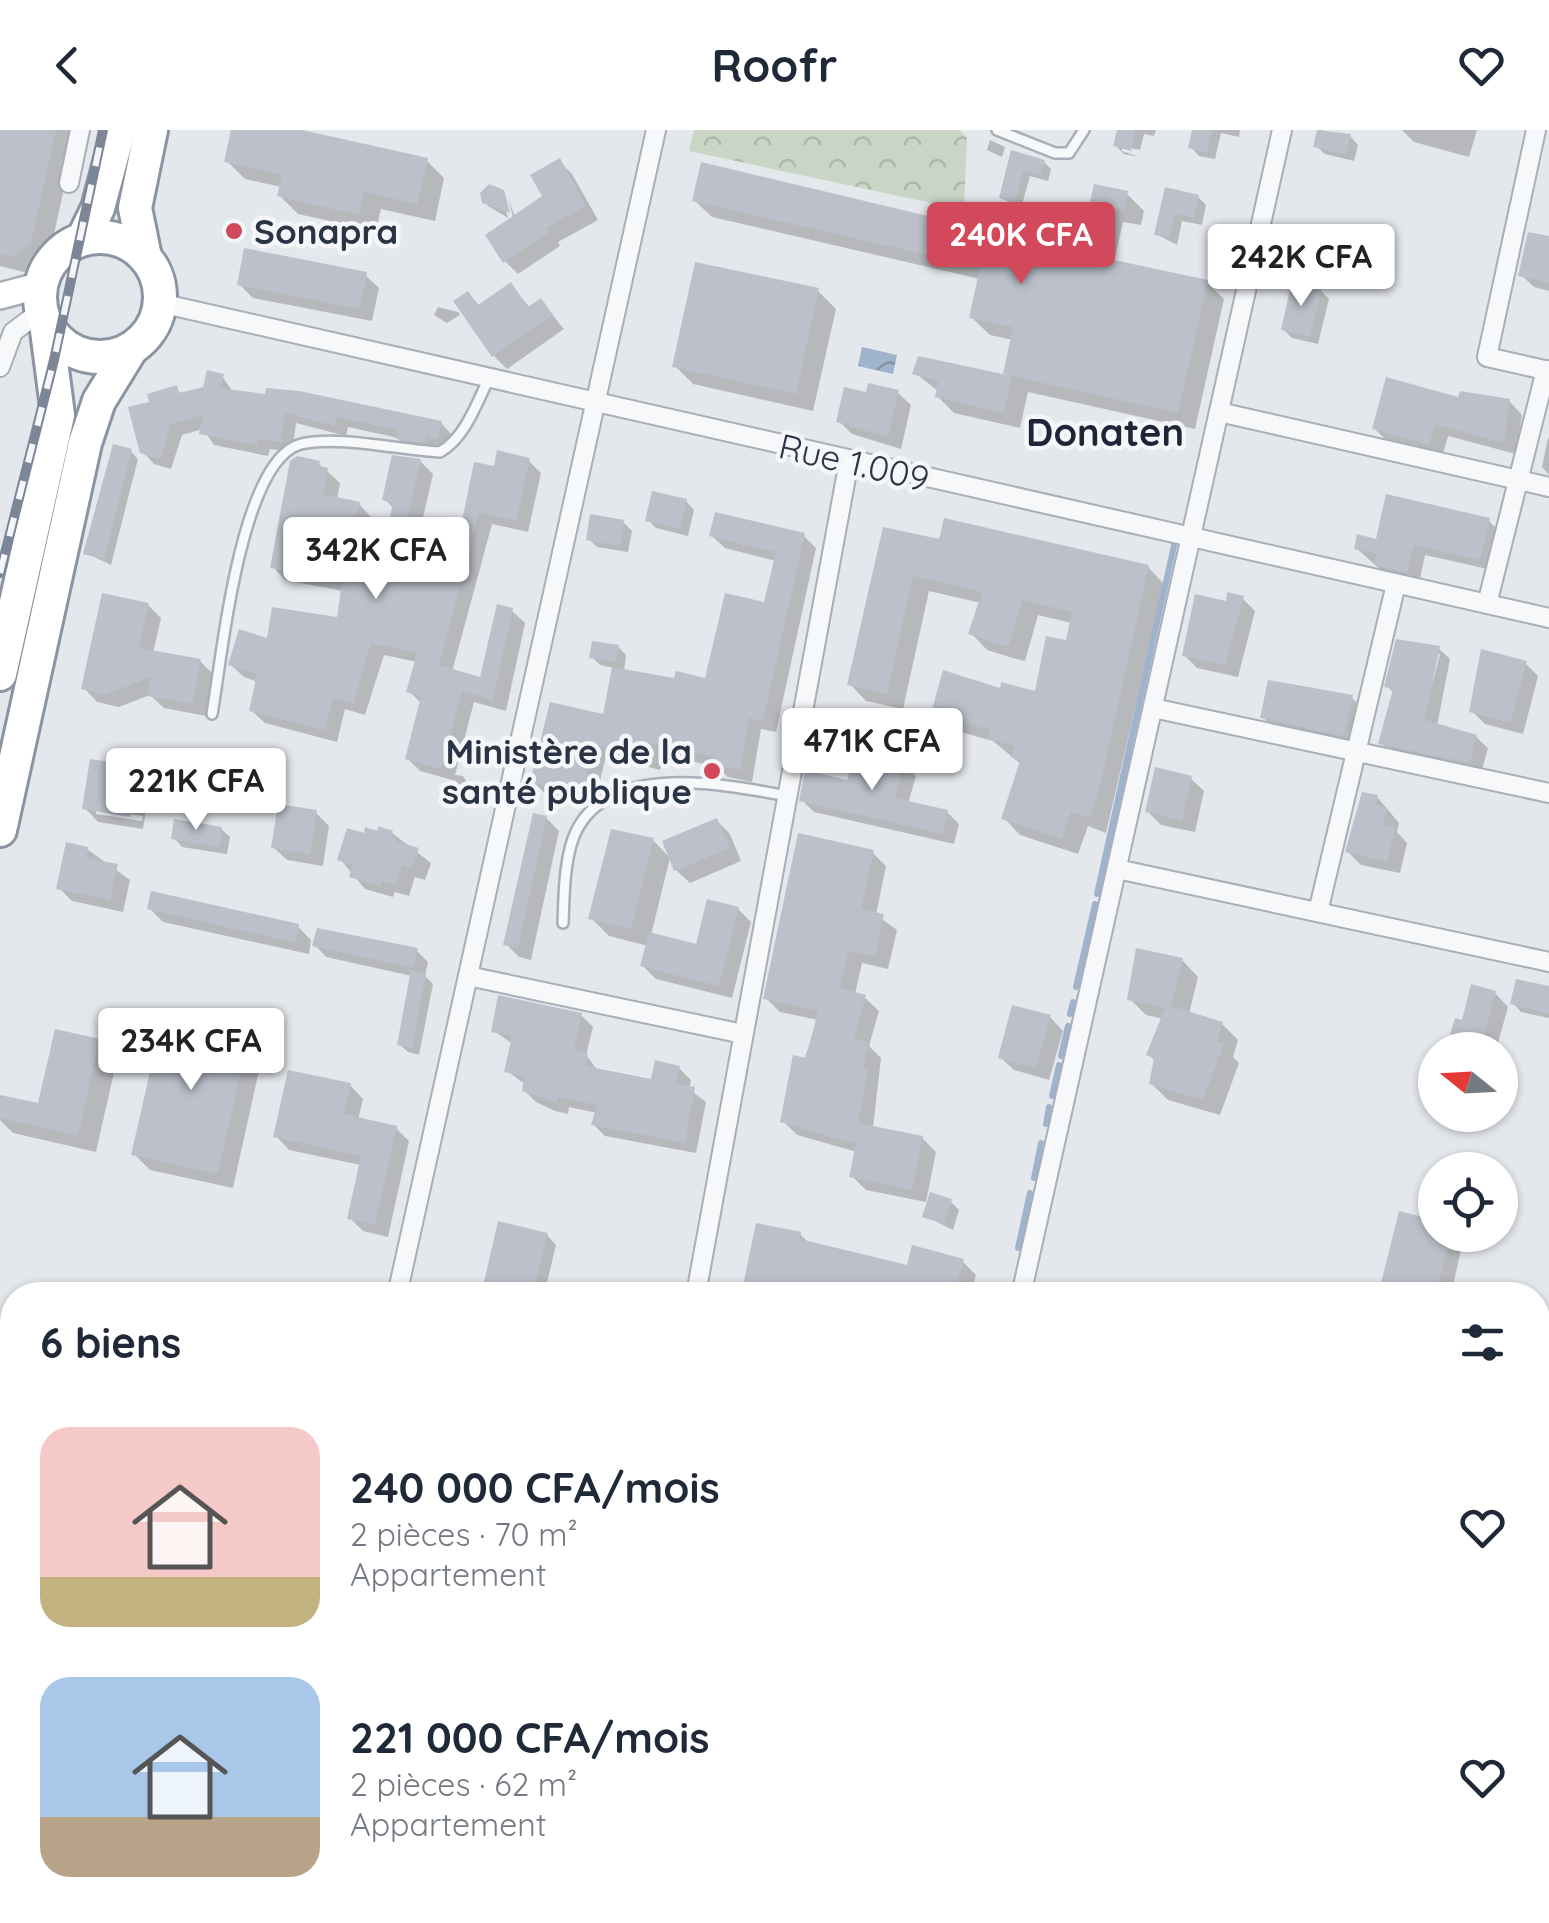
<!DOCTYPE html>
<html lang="fr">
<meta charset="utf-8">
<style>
body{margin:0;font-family:Quicksand,sans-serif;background:#f6f6f7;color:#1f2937;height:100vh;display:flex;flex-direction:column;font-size:38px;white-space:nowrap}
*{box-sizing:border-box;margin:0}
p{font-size:32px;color:#747a83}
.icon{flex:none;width:55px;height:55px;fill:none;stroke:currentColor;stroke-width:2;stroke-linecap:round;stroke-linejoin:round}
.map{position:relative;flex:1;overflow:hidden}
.sheet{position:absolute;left:0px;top:1152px;width:1550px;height:642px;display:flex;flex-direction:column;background:#fff;border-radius:40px 40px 0 0;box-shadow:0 2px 8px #0004}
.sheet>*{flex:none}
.needle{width:65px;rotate:288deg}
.tools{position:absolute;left:1418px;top:902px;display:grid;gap:20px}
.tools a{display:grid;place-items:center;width:100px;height:100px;border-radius:50%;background:#fff;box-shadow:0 2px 8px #0004;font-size:50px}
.price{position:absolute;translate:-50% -85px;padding:0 22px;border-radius:10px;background:#fff;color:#222;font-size:32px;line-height:65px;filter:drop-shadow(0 2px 5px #0008)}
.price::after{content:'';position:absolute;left:50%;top:60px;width:30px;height:22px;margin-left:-15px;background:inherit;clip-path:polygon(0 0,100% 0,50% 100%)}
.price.on{background:#d1495b;color:#fff}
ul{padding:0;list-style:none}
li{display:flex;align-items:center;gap:30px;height:250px;padding:0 40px}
li span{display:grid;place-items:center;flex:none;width:280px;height:200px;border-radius:30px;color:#555}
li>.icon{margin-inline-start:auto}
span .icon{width:120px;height:120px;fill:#fffc;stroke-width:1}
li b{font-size:42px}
h2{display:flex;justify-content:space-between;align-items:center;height:120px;padding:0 40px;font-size:42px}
header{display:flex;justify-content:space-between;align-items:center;height:130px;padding:0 40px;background:#fff;font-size:45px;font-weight:800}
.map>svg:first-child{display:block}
.forest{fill:url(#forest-crowns)}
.water{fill:url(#water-waves)}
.shadow{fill:#0003;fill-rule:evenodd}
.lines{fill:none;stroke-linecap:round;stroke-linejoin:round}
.stream{stroke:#9fb4cc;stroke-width:6}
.building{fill:#bbc0ca}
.lane-casing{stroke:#a9aeb7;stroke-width:14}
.street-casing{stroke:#a9aeb7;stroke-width:22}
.secondary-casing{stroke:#a9aeb7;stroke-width:30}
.highway-casing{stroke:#8b94a3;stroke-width:38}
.lane{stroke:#f7f8fa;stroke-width:9}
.street{stroke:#f7f8fa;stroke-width:18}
.secondary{stroke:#fff;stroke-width:25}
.highway{stroke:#fff;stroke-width:32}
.rail-casing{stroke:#7d8696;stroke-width:10}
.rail{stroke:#f4f6f9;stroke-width:6;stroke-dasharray:19;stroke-linecap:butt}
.poi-dot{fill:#d1495b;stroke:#f4f6f9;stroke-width:4}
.labels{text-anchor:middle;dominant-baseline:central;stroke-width:9;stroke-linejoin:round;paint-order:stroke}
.poi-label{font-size:35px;font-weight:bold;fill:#2b3445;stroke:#f4f6f9;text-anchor:start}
.street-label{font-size:35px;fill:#2b3445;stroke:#f4f6f9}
.neighbourhood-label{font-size:38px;font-weight:bold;fill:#1d2536;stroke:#f4f6f9}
</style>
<header><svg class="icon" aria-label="back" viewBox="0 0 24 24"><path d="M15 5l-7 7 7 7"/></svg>Roofr<svg class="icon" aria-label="heart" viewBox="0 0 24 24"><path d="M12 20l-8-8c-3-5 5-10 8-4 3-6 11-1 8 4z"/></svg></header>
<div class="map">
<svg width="1549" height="1793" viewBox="0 0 1549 1793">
<defs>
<pattern id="forest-crowns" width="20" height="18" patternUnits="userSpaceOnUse" patternTransform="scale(2.5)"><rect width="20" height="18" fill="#c9d6c5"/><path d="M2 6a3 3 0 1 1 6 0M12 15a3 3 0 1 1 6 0" fill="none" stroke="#adb8ab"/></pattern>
<pattern id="water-waves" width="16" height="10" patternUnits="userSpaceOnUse" patternTransform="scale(2.5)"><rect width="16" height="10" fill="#9fb4cc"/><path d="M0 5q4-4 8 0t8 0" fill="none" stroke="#8293a7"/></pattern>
</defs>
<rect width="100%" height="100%" fill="#e4e7ec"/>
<path class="forest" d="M694,0H960L967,8L964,80L689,21Z"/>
<path class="water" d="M862,217L897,225L893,244L858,236Z"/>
<g class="shadow">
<path d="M0,0H77L48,131L31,144L0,136Z"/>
<path d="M234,0H291L426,30L444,48L435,91L381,79L376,101L298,84L280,66L282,57L245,49L227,31Z"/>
<path d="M1119,0H1156L1154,6L1144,4L1140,20L1122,16V21L1139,27L1124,24L1116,16Z"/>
<path d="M1195,0H1240L1239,7L1221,3L1215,29L1199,26L1191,17Z"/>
<path d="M1320,0L1350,6L1358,15L1354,31L1325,24L1316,16Z"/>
<path d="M1402,0H1477L1469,27L1414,12Z"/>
<path d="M990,10L1005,17L1002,27L987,20Z"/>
<path d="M1013,24L1044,32L1051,39L1048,51L1030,46L1021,78L1001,68Z"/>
<path d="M559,31L572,44L598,90L558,112L560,116L518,144L505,131L515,95L508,68L515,87L545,67Z"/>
<path d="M1096,57L1127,64L1144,81L1141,95L1123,92L1114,132L1206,152L1224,169L1195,299L1028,262L1020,298L954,283L937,266L938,261L915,243L1011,248L1005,243L1013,210L990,205L972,188L980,149L712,87L694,70L1081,125Z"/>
<path d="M486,59L501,61L508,88L488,76Z"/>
<path d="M1167,60L1198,67L1206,75L1202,95L1182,91L1177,115L1156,104Z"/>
<path d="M1549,109V161L1534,157L1521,145Z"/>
<path d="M365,145L379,158L372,191L253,168L239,154Z"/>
<path d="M511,155L530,178L541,171L564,199L507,239L494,226L468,164L480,176Z"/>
<path d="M1320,160L1329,169L1318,214L1292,208L1284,200Z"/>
<path d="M818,161L836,179L813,281L693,254L675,236Z"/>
<path d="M438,177L458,182L460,185L447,193L434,185Z"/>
<path d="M222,246L233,262L441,293L452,305L449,319L437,316L436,323L410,320L398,308L348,297L346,306L296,293L292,322L270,319L268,326L214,315L203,299L182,305L171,339L154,334L142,321L152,273L176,258L182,265L205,259Z"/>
<path d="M897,262L911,275L901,319L852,304L839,291L868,265Z"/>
<path d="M1460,270L1509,271L1522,285L1516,324L1448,306L1442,327L1388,312L1375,299Z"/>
<path d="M1548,308H1549V345L1542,337Z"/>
<path d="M130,321L138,329L111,435L86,423Z"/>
<path d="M528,330L541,343L528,402L492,394L452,542L482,550L512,481L525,493L506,581L474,572L455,645L463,646L469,656L461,660L456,651L420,641L408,629L422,574L409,561L417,532L384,525L365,585L345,579L337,612L265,593L252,581L258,552L244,547L231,535L269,511L339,490L343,461L285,450L273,437L318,333L340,353L337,370L359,374L371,387L361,433L382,437L394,379L385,369L420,331L433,344L419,405L460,413L496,339Z"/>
<path d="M686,371L694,380L688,406L656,398L648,390Z"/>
<path d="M1489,391L1501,403L1492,440L1425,425L1419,454L1389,447L1356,418Z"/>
<path d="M623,392L632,401L628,422L597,417L589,409Z"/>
<path d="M885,400L941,412L1148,437L1164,454L1106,703L1088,696L1078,724L1020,705L1004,688L1022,635L993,611L950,599L934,582L1002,561L1037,564L1068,513L1072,493L1038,485L1025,531L1013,528L987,520L971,503L981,473L929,461L903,579L866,571L850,554Z"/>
<path d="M803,405L816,418L776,602L761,599L752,652L728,647L717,637L664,625L660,640L606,626L594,676L546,664L533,652L605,588L615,538L600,535L592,527L618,517L626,525L624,542L676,551H707L766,475L776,431L725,418L712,406Z"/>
<path d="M1242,468L1255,481L1238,547L1197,538L1184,525L1227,474Z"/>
<path d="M148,475L161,488L153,523L200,531L213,544L206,586L164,578L150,565L119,577L97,572L84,558Z"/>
<path d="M1438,518L1450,529L1437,596L1476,607L1488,618L1481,643L1392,624L1381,613L1394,563L1387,556ZM1435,524H1440L1432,555Z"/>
<path d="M1525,533L1538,546L1523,604L1485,594L1472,581Z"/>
<path d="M1351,567L1365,581L1356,618L1276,601L1263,587Z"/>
<path d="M849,593L857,601L852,619L829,607Z"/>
<path d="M904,634L916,646L908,674L947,682L959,694L954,714L814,682L802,670Z"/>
<path d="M137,638L150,652L143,699L98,692L85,678ZM96,679L143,686L142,691L96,684Z"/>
<path d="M1190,648L1204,661L1195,702L1161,695L1148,682Z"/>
<path d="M1377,667L1399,693L1397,702L1407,713L1400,743L1361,735L1348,722Z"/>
<path d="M316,683L329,696L323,736L287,730L273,717Z"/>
<path d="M546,688L559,701L531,830L519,827L506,814Z"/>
<path d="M717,691L730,704L741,731L690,753L676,740Z"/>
<path d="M221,699L230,707L227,724L182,717L174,708Z"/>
<path d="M392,703L431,733L425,750L415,747L409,766L395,762L393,767L365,759L340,729L365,706Z"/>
<path d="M653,710L670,728L651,805L697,817L738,779L751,792L732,868L656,849L643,836L648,816L609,806L591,788Z"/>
<path d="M87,719L130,750L123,782L72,771L59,758Z"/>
<path d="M872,722L886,736L876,785L897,800L888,839L862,833L855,864L865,868L879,881L869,916L881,928L873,998L922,1008L936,1022L926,1072L866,1060L852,1046L857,1022L797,1005L783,991L818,890L780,882L766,868Z"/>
<path d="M150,779L298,797L311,810L309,824L163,792Z"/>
<path d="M315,815L416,820L428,832L425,846L433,854L419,925L408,922L399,914L412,846L326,827Z"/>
<path d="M1182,830L1198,847L1189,884L1222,894L1238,910L1233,927L1239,933L1220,985L1168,970L1151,953L1155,931L1149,925L1164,889L1146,885L1130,869Z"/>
<path d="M1549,859V888L1521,882L1513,873Z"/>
<path d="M1495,863L1508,877L1496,920H1458L1451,911Z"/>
<path d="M581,885L593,897L586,925L598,941L653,952L679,938L691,950L689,959L706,972L696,1023L605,1006L594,995L597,983L569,977L568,984L555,981L536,972L524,960L525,954L507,941L513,914L494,901Z"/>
<path d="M1050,887L1063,901L1049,950L1014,940L1000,927Z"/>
<path d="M249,902L264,918L233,1058L150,1040L134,1024Z"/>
<path d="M99,911L117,929L96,1022L13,1003L0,990V967L40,976Z"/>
<path d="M350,955L363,969L358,990L396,998L409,1011L388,1107L363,1101L350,1088L361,1035L289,1020L276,1006Z"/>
<path d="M951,1072L959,1080L953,1100L925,1086Z"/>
<path d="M1435,1091V1105L1464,1106L1451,1165H1381Z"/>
<path d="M800,1104L810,1114L909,1138L962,1131L976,1145L970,1165H744Z"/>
<path d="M547,1105L556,1115L544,1165H492Z"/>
<path d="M0,1674L7,1681L0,1712Z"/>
<path d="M15,1782H109L107,1793H25Z"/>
<path d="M141,1782H221L219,1793H139Z"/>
<path d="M672,1782H719L718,1792Z"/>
<path d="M819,1782H870L868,1793H845Z"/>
</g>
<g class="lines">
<g class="stream">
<path d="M1097,764L1174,416"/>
<path d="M1076,857L1095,774"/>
<path d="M1070,884L1073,872"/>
<path d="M1061,926L1068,896"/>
<path d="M1052,966L1059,935"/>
<path d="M1046,994L1049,977"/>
<path d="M1034,1048L1041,1013"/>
<path d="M1018,1118L1030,1063"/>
</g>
</g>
<g class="building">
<path d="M0,0H56L31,113L12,127L0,124Z"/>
<path d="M231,0H302L428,28L417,74L364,62L359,85L277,66L282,45L224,32Z"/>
<path d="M1117,0H1135L1131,21L1113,16Z"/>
<path d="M1192,0H1212L1207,23L1188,18Z"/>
<path d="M1317,0L1351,4L1346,25L1313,17Z"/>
<path d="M1011,20L1045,30L1041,46L1023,41L1014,73L999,68Z"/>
<path d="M560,28L586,76L546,98L549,102L503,133L485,105L542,66L530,45Z"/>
<path d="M701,32L1079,122L1094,54L1128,61L1124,80L1106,76L1095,126L1208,150L1178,283L1003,244L1013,197L969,188L980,137L692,71Z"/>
<path d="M489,54L504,60L510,83L482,73L480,63Z"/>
<path d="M1165,57L1199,65L1194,88L1175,84L1169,108L1154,105Z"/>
<path d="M1528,102L1549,106V153L1518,146Z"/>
<path d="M244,118L367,142L360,179L237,155Z"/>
<path d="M695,132L819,158L796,264L672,237Z"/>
<path d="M1292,151L1322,158L1310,207L1281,200Z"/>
<path d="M511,152L528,177L541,168L553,185L492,227L453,171L468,161L478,175Z"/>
<path d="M918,226L1012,246L1004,283L935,267L938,251L912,244Z"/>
<path d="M207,240L224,244L220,258L265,264L266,258L299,261L442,291L438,309L426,306L425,313L396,309L398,300L337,287L335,296L285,283L281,312L258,309L257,315L199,304L203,285L171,294L160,329L140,323L128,277L149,272L147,264L177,255L179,263L203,257Z"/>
<path d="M1386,247L1458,267L1460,261L1510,269L1504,313L1435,294L1429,315L1372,299Z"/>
<path d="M868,253L899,260L888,307L836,292L844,257L866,262Z"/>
<path d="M113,314L132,319L104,429L83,424Z"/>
<path d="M497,320L530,328L516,391L479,382L439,535L480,547L497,474L513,478L493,570L462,561L441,639L405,629L421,566L406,562L417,523L371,513L353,574L333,568L325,600L249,581L257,544L228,535L239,499L267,508L272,477L337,487L342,452L270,438L290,331L297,326L320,331L319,336L328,338L323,364L360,372L347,428L380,434L393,373L382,370L392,325L421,329L405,400L458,411L474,332L494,336Z"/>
<path d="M652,361L687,369L680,399L645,391Z"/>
<path d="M1386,364L1490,388L1480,430L1414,415L1407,443L1374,435L1377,424L1354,419L1357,404L1376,409Z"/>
<path d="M715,382L805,403L763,591L749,588L740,640L712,635L714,627L651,613L648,628L594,615L582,665L530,652L550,572L603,584L612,537L674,548L676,541L705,548L725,463L764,472L776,422L709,406Z"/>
<path d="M590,384L624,390L620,416L586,410Z"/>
<path d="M944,388L1149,435L1100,656L1090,688L1071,682L1062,709L1001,689L1020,631L1011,627L1015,616L988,609L990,600L931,583L943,540L1000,558L1001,552L1035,561L1046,506L1066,510L1072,482L1022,470L1009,516L994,513L968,504L982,462L913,446L887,564L847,555L883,397L939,409Z"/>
<path d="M1227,462L1244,466L1225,535L1182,526L1195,464L1226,471Z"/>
<path d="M102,463L149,473L139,518L201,529L193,574L148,566L151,547L104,565L81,559Z"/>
<path d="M1396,509L1440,516L1425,590L1477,605L1470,633L1378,614L1393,559L1384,557Z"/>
<path d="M592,511L619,515L616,532L589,528Z"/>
<path d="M1481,519L1527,531L1510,593L1469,582Z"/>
<path d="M1268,550L1353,565L1344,606L1260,588Z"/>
<path d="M833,586L850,591L844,612L827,608Z"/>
<path d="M856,619L905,631L895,668L948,680L943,704L799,671L805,640L847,650Z"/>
<path d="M90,629L138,636L130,687L82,679Z"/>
<path d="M1155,637L1192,646L1182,691L1145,682Z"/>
<path d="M1362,662L1378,665L1376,675L1387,678L1383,694L1395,697L1387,732L1345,722Z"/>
<path d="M278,674L317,680L310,724L271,718Z"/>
<path d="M533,683L547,686L518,818L503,815Z"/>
<path d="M717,688L730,718L674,741L662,711Z"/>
<path d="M174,689L222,697L219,717L171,709Z"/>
<path d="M378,696L393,701L391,706L398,712L419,718L412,738L402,735L396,755L382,751L380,756L349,747L353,735L337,730L347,698L364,703L365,697L377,701Z"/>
<path d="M611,699L654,708L631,799L588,789Z"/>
<path d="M798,703L874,720L861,779L884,784L875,826L848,821L840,858L866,865L854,909L868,912L863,939L868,940L858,993L923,1006L912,1060L849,1047L856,1014L780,992L793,925L806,928L818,881L763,869Z"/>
<path d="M66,712L88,717L86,728L118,734L110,770L56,759Z"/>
<path d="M151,761L299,794L296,813L147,779Z"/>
<path d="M707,769L739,777L719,856L640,836L649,802L696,814Z"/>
<path d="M317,798L418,818L413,838L312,816Z"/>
<path d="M1136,818L1183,828L1171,876L1223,892L1217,912L1224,914L1203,970L1149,954L1154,928L1146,925L1165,878L1127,870Z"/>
<path d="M411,840L426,843L412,918L397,915Z"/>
<path d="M1516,849L1549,856V884L1510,874Z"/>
<path d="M1471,854L1496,861L1480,920H1456L1458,914L1448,911L1455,888L1462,890Z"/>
<path d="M498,865L582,883L574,920L588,923L585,936L651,949L655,930L680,936L676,954L695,957L685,1013L591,995L597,975L558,967L556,973L522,961L524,946L504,942L512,906L491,902Z"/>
<path d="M1012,875L1051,885L1036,938L998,928Z"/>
<path d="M164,881L250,900L218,1044L131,1025Z"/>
<path d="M55,899L100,909L78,1006L0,988V965L38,973Z"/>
<path d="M288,940L351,953L344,984L397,996L375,1095L347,1089L361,1026L273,1007Z"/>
<path d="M930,1062L952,1069L944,1094L922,1087Z"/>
<path d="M1399,1081L1435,1090V1105H1450L1436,1165H1378Z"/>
<path d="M498,1091L548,1103L534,1160L504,1153L503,1165H481Z"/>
<path d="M756,1093L801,1102L800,1109L907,1135L912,1115L964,1129L954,1165H741Z"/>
</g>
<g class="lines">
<g class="lane-casing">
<g id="lane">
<path d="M997,0L1055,23H1069L1084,0"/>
<path d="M212,584C222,528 240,330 301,314C338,305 400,320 440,322C465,308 477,273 489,248"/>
<path d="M563,793C564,768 564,740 571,715C596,628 724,654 787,666"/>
</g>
</g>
<g class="street-casing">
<g id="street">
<path d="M1536,0L1487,227L1549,241"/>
<path d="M69,53L80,0"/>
<path d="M160,173L1549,488"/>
<path d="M0,237L13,202L41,181"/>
<path d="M1219,282L1549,357"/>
<path d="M1487,474L1546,240"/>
<path d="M1153,578L1549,663"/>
<path d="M1117,739L1549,832"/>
<path d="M1318,782L1396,454"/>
<path d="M468,846L743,904"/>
<path d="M698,1153L849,331"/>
<path d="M397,1165L656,0"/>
<path d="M1021,1165L1282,0"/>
<path d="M0,1325L12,1328"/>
<path d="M1538,1644L1549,1590"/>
<path d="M1538,1659L1549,1661"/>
<path d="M1195,1782L1239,1793"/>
<path d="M258,1793L260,1782"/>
<path d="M880,1793L882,1782"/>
<path d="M1097,1793L1099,1782"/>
</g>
</g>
<g class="secondary-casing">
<path id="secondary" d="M0,166L41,155"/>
</g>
<g class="highway-casing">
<g id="highway">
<circle cx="100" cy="167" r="60"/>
<path d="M83,109L98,78L119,0"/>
<path d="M145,127L135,78L151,0"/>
<path d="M0,544L58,285L46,193"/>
<path d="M0,700L85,313L99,271L131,219"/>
</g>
</g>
<use href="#lane" class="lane"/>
<use href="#street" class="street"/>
<use href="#secondary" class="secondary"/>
<use href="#highway" class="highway"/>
<g class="rail-casing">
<path id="rail" d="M0,443L54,230L103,0"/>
</g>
<use href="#rail" class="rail"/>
</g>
<g class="poi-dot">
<circle cx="234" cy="101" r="10"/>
<circle cx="712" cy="641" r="10"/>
</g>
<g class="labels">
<g class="poi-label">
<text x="254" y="101">Sonapra</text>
<text x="692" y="621" text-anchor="end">Ministère de la<tspan x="692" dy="40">santé publique</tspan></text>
</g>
<g class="street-label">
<text transform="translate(854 332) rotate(13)">Rue 1.009</text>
</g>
<g class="neighbourhood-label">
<text x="1105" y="302">Donaten</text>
</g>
</g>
</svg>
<div class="tools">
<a><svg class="needle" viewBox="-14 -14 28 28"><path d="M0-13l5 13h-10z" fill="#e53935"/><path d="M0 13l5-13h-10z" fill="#747a83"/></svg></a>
<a><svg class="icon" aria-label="locate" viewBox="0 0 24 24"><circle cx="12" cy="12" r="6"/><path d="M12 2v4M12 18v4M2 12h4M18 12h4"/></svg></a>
</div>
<b class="price on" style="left:1021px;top:157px">240K CFA</b>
<b class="price" style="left:1301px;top:179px">242K CFA</b>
<b class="price" style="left:376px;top:472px">342K CFA</b>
<b class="price" style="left:872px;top:663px">471K CFA</b>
<b class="price" style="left:196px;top:703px">221K CFA</b>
<b class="price" style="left:191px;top:963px">234K CFA</b>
<section class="sheet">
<h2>6 biens<svg class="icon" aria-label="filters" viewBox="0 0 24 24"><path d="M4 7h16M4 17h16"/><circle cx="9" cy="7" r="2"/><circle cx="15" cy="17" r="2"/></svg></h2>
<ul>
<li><span style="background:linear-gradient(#f6c9c9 75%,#c2b280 0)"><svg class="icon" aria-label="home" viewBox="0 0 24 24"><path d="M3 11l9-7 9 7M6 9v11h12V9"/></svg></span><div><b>240 000 CFA/mois</b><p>2 pièces · 70 m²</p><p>Appartement</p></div><svg class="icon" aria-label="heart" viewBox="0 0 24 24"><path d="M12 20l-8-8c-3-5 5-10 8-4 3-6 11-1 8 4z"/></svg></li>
<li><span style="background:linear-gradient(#a9c7e8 70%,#b9a48a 0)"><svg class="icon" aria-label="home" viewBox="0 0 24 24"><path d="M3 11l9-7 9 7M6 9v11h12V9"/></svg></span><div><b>221 000 CFA/mois</b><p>2 pièces · 62 m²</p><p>Appartement</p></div><svg class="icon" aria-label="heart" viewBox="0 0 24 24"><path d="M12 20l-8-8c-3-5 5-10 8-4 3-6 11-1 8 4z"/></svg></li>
</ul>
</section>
</div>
